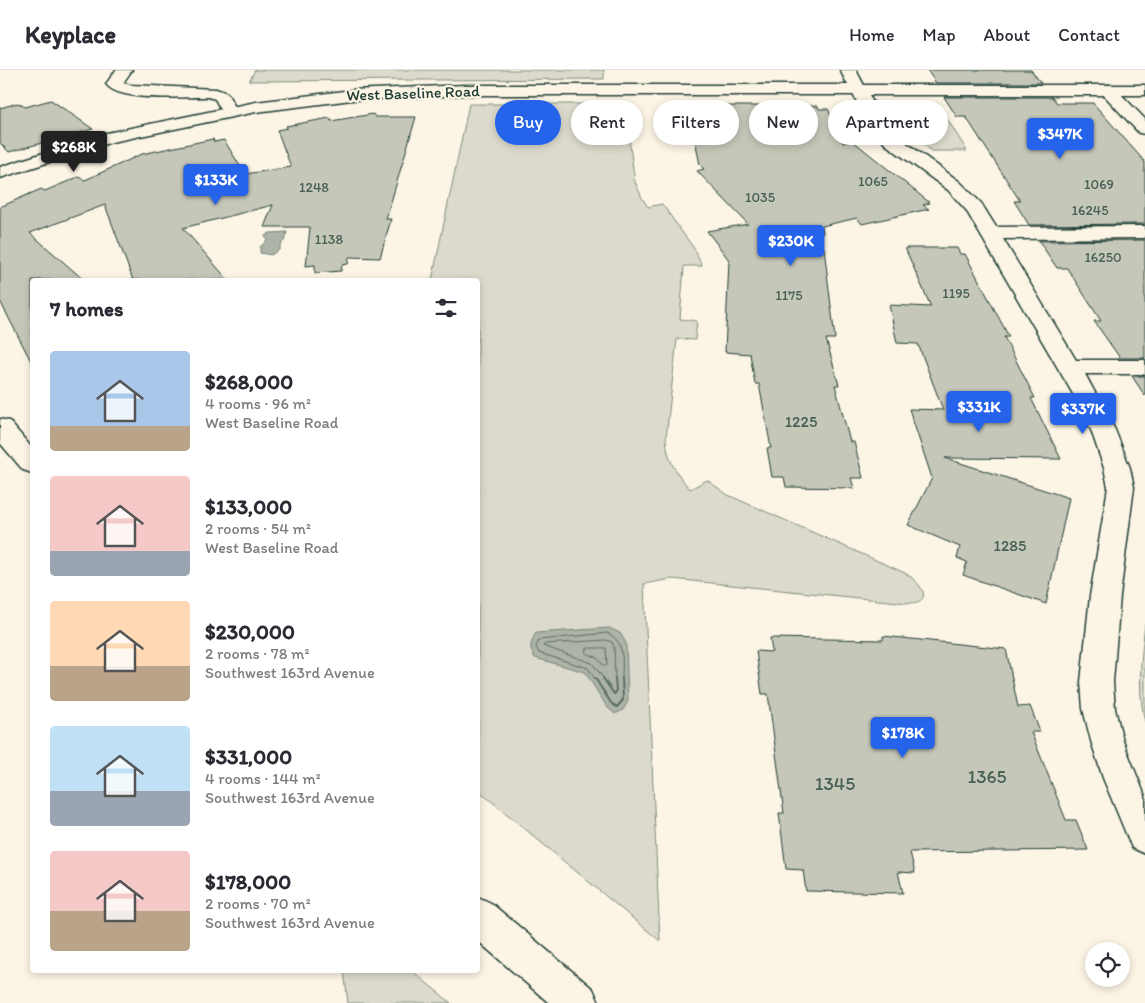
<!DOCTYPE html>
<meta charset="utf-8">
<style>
body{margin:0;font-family:Itim,sans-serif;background:#f7f7f7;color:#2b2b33;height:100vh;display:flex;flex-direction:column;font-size:19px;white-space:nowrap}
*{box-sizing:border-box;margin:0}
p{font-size:16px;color:#7c7c81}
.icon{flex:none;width:28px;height:28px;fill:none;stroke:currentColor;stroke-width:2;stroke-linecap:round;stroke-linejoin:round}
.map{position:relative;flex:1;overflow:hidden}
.side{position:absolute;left:30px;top:208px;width:450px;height:695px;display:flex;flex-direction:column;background:#fff;border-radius:5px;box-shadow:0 2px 8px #0003}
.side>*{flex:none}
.top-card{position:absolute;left:495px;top:30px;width:475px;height:45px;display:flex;gap:10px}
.controls{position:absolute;left:1085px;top:872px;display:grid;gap:10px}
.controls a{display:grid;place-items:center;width:45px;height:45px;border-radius:50%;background:#fff;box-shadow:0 2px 8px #0003;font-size:25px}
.price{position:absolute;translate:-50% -42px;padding:0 11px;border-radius:5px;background:#2563eb;color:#fff;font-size:16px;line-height:32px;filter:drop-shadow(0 1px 2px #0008)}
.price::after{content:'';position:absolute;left:50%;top:30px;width:15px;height:11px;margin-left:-8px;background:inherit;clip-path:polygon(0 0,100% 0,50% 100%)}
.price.selected{background:#222;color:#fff}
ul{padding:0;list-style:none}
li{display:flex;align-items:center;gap:15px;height:125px;padding:0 20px}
li span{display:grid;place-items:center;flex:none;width:140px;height:100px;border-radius:5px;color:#555}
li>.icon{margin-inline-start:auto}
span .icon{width:60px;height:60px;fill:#fffc;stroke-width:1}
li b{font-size:21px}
h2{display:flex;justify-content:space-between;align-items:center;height:60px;padding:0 20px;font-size:21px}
.pill{padding:0 18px;border-radius:22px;background:#fff;box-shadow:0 2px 8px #0003;font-size:18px;line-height:45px}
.pill.selected{background:#2563eb;color:#fff}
header{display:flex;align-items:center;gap:30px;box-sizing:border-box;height:70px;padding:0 25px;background:#fff;border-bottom:1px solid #e1e1e2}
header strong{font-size:24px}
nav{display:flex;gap:28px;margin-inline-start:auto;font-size:18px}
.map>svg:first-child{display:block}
.green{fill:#dcdacc;stroke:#7e8c80}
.water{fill:#aeb3a7;stroke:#758479}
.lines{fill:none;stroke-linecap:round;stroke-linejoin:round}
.shore-far1{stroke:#586c62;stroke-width:1}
.shore{stroke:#586c62;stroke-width:2}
.building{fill:#c5c7b9;stroke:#1f3d34}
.minor-casing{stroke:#1f3d34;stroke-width:3}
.tertiary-casing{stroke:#1f3d34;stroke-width:3}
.secondary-casing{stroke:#1f3d34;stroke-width:3}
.minor{fill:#fcf5e5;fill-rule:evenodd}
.tertiary{fill:#fcf5e5;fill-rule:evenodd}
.secondary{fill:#fcf5e5;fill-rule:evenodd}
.labels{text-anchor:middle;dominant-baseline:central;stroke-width:4.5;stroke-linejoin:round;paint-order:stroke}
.far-number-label{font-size:14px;fill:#486055}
.far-street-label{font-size:16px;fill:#1f3d34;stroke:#fcf5e5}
.number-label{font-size:16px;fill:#486055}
.near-number-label{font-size:19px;fill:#486055}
</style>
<header>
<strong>Keyplace</strong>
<nav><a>Home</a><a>Map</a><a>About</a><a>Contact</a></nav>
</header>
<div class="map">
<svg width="1145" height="933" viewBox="0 0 1145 933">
<rect width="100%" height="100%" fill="#fcf5e5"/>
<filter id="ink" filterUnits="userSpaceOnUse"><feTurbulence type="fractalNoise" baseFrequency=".02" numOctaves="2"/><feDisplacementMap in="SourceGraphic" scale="10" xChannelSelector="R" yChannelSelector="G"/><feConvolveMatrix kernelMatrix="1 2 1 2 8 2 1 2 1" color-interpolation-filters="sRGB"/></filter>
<g filter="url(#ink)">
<g class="green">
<path d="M255,0H604V9L249,11Z"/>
<path d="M469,34H624L635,112L642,128L648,137L662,134L695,180L702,196H684L680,249L697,251L695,270L677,269L666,368C667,390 676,403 690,419L707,410L728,425L905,503C919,511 937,533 908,533L672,509L644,514L660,871L478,720V210H432Z"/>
<path d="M898,34H938L967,81H931L906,58L895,38Z"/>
<path d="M1145,554V652C1137,617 1141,589 1145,554Z"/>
<path d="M344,900H411L451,933H348Z"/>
</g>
<g class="water">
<path d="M287,162L285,170L280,175V179L271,185L260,183V177L267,170L265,166L270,163Z"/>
<path d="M609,558L620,563L626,573L628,631L623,640L615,644L607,637L585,602L535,588C528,578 531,572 536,563Z"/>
</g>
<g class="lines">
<g class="shore-far1">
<path d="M588,578H606L607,595L604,596L596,587L586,583Z"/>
<path d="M595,609L588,598L539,583L536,577L539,570L607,563C626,571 622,591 622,609"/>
<path d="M604,609L592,593L543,576L545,574L606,570L612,572L614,577L615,609"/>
</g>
<g class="shore">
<path d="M595,608L611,633L617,637L623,630L622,608"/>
<path d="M603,608L614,624L616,622L615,608"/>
</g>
</g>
<g class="building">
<path d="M927,0H1031L1041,13H936Z"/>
<path d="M944,27H1052L1057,33H1093L1145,92V154L1029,155L1014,131H1020L966,47H957Z"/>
<path d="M51,30L93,59L9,82L0,73V38L18,33L25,37Z"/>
<path d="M697,36H818L819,39H828L843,73L853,71L930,133L923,135L929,139L862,154L857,148L822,156L823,163L801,168L802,178H824L835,269H826L839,315H835L850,372H854L863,408H851L854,418L786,417L784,407H772L767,378H771L759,314H755L750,284L725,282L729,190L707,161L748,154L697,101L704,99L700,95L689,39H698Z"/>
<path d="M373,44L375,47H416L386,149H391L380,188L349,187L348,194L342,195L341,201L315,203V195L306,196L310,157H264L273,135L183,158L228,210H133L105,135L30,163L84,210H32V293L0,231V137L41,119L45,121L78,107L85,110L142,84L213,69L214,72L224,70L245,104L291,97L277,60L287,58L286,56L330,48L331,51Z"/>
<path d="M1145,170V288H1120L1094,251H1101L1067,198H1057L1039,171Z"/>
<path d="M905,178H957L960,184H965L1009,267H1004L1035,328H1031L1061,389L945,388L1069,428L1046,534L963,505L967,492L957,488L960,477L908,455L932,408L909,339L943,340L918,274L897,273L889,235L931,237Z"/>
<path d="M1132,306H1145V326Z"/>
<path d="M883,566L1006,579L1018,637L1030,636L1040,662H1031L1066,750H1076L1088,780L910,782L915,803L898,802L903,823L806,821L803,800L786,799L779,743H784L777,691L768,624H762L756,581L772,582L770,568L883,570Z"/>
</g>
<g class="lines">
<g class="minor-casing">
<g id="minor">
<path d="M116,0H132L123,13L131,15L216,19L227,23L238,42L236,45H224L215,29L208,27C186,26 119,33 106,14Z"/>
<path d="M840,0H856L879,44L897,66L960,112L981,133L996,157L1145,156V168L1003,169L1076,290H1145V304H1085L1115,360L1130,398L1134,417L1120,526L1113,612L1115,639L1123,671L1145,726V784L1132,778L1103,708L1091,671L1083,639L1081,612L1090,526L1108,417L1104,398L1091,360L1073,324L966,140L948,120L885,74L864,45Z"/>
<path d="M1108,15L1114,17L1145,49V64L1139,63L1102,23L1100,20L1102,17Z"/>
</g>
</g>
<g class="tertiary-casing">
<path id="tertiary" d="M465,15H1145V25H465L352,30L256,42L112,72L0,108V97L102,64L256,32L352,20Z"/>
</g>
<g class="secondary-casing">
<g id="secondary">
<path d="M0,349L9,351L32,378V403L23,400L0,373Z"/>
<path d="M478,827L491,833L593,919L599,933H549L478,871Z"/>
</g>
</g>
<use href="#minor" class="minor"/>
<use href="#tertiary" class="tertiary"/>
<use href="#secondary" class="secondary"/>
</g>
</g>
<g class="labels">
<g class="far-number-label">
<text x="873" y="111">1065</text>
<text x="1099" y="114">1069</text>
<text x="314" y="117">1248</text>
<text x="760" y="127">1035</text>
<text x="1090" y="140">16245</text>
<text x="329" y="169">1138</text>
<text x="1103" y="187">16250</text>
<text x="956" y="223">1195</text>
<text x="789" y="225">1175</text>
</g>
<g class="far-street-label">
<text transform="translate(413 23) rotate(-2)">West Baseline Road</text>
</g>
<g class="number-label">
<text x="801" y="351">1225</text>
<text x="1010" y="475">1285</text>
</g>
<g class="near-number-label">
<text x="987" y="706">1365</text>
<text x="835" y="713">1345</text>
</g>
</g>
</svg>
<div class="controls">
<a><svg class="icon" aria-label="locate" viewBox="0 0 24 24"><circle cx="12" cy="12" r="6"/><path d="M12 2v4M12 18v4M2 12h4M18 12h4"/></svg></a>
</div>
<b class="price" style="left:1060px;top:90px">$347K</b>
<b class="price selected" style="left:74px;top:103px">$268K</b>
<b class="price" style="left:216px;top:136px">$133K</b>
<b class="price" style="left:791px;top:197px">$230K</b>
<b class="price" style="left:979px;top:363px">$331K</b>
<b class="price" style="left:1083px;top:365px">$337K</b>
<b class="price" style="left:903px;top:689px">$178K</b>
<div class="top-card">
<a class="pill selected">Buy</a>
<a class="pill">Rent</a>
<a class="pill">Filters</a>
<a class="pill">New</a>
<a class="pill">Apartment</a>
</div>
<section class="side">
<h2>7 homes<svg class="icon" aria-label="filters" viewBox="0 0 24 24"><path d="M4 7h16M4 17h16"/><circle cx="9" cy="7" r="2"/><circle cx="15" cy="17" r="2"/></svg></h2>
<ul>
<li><span style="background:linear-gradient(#a9c7e8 75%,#b9a48a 0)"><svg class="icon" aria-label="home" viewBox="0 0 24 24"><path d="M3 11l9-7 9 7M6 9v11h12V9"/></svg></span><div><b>$268,000</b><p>4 rooms · 96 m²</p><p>West Baseline Road</p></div></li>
<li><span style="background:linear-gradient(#f6c9c9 75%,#9aa5b1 0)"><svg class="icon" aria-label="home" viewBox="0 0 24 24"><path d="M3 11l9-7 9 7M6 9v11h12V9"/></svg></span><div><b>$133,000</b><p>2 rooms · 54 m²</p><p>West Baseline Road</p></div></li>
<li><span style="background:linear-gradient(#ffd9b3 65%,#b9a48a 0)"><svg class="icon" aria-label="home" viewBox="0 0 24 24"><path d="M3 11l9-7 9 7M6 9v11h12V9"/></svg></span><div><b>$230,000</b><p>2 rooms · 78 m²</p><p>Southwest 163rd Avenue</p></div></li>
<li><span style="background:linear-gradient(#bfe0f5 65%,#9aa5b1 0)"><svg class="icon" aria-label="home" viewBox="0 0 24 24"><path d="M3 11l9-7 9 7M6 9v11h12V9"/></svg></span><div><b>$331,000</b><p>4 rooms · 144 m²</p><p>Southwest 163rd Avenue</p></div></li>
<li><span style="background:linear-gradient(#f6c9c9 60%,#b9a48a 0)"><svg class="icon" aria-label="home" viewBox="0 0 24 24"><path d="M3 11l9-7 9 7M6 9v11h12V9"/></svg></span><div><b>$178,000</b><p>2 rooms · 70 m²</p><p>Southwest 163rd Avenue</p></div></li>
</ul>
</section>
</div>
